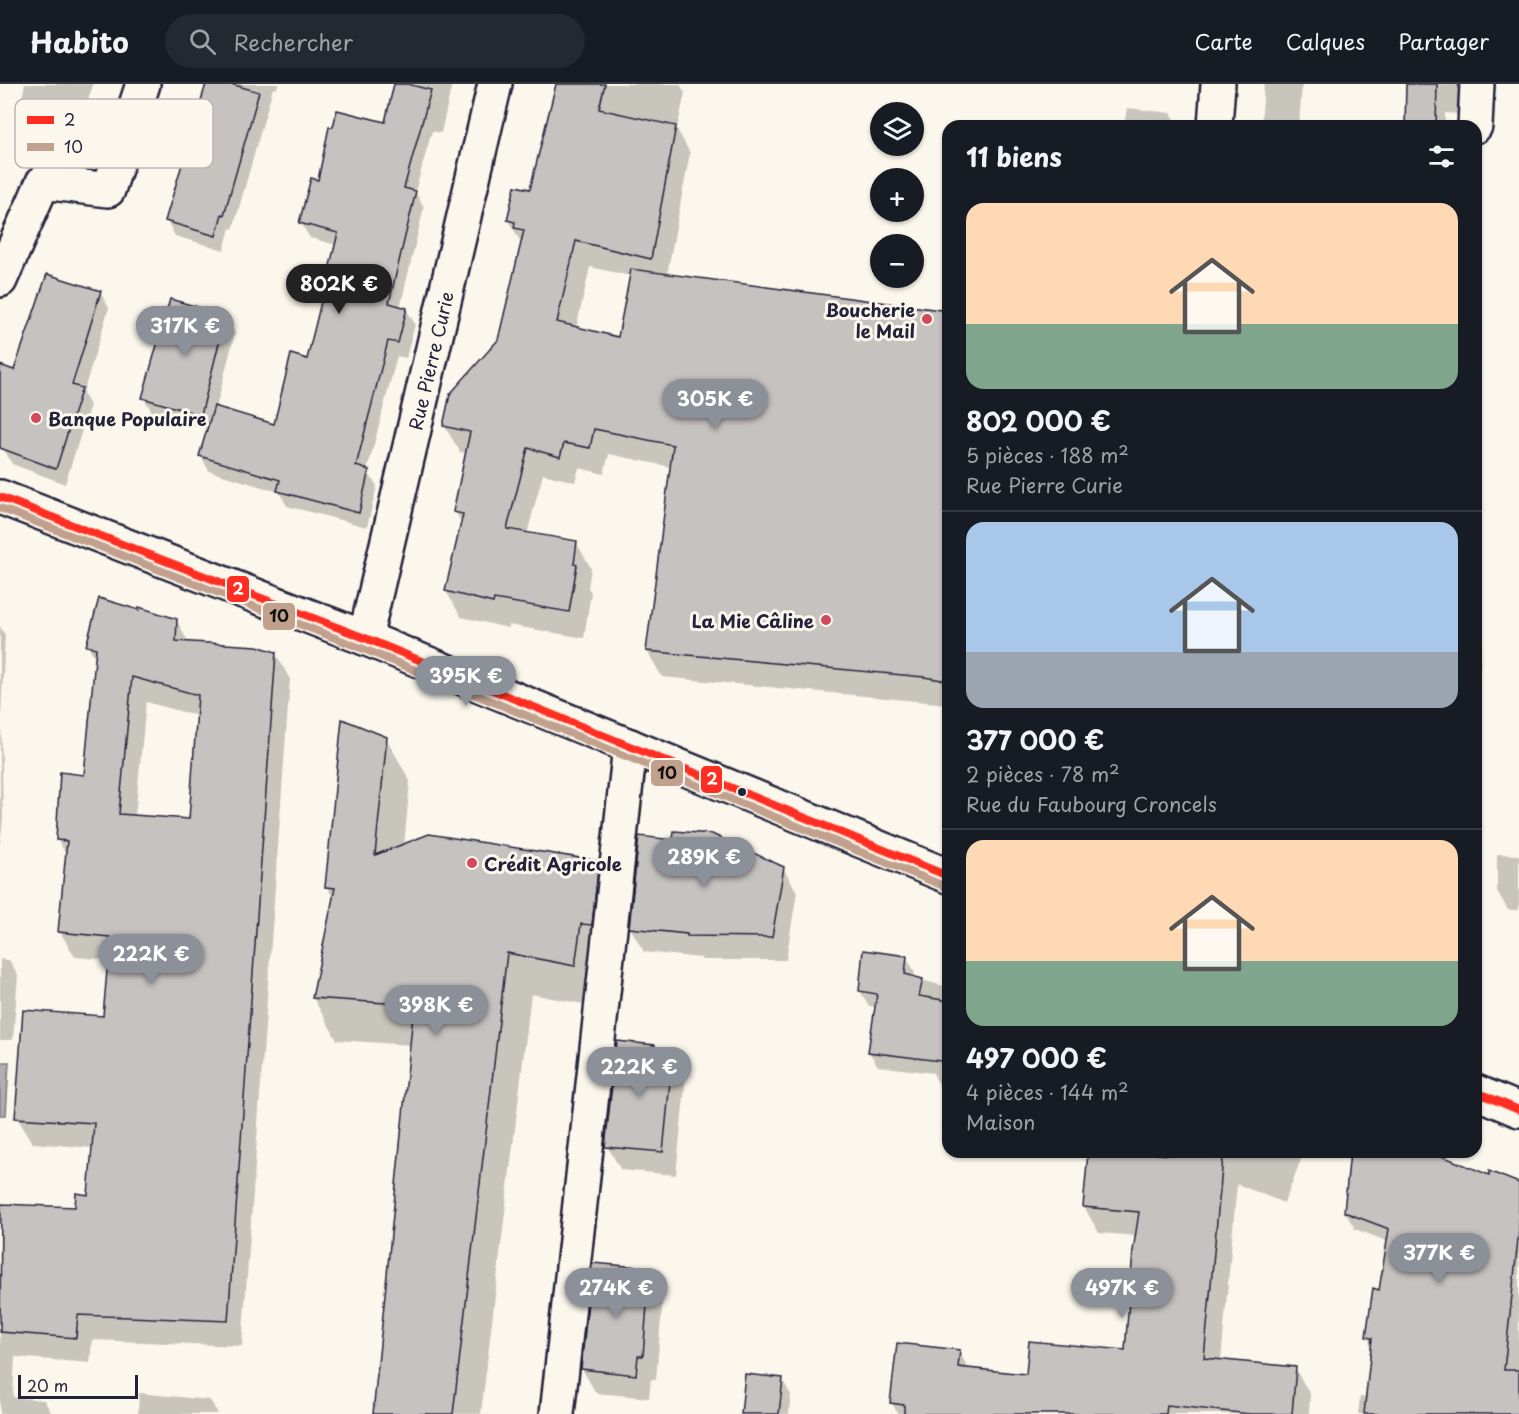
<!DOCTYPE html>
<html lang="fr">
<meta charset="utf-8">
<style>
body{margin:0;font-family:"Playpen Sans",sans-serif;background:#242831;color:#f1f3f6;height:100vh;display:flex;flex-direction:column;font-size:22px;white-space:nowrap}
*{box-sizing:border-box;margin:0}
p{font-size:20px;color:#9ea1a6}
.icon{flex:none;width:33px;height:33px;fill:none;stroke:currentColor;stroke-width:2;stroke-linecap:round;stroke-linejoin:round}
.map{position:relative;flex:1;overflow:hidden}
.drawer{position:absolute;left:942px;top:36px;width:540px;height:1038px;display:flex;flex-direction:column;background:#171b24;border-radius:18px;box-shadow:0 2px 4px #0004}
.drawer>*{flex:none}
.tools{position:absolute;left:870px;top:18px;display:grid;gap:12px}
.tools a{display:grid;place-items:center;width:54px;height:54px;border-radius:50%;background:#171b24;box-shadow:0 2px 4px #0004;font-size:30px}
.scale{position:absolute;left:18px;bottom:15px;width:120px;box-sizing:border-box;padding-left:6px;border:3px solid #22223b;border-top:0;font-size:16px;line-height:21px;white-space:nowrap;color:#22223b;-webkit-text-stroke:4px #fbf7ec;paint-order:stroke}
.price{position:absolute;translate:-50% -51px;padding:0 14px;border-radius:21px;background:#8c9099;color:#fff;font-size:20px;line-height:39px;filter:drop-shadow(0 2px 3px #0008)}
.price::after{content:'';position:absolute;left:50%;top:36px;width:18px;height:14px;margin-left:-9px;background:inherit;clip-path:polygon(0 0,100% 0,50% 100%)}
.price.on{background:#222;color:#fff}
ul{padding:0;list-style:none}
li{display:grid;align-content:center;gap:12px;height:318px;padding:0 24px}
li+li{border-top:2px solid #363941}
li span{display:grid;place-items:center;height:186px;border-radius:18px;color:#555}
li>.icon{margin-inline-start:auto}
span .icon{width:108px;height:108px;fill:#fffc;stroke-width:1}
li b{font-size:26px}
h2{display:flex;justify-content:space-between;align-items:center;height:72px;padding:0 24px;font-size:26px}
header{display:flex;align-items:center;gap:36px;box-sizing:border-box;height:84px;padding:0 30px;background:#171b24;border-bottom:2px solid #363941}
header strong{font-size:28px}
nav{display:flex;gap:33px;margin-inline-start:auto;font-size:21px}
.search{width:420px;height:54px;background:#242831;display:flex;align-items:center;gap:15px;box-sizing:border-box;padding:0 21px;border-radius:33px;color:#9ea1a6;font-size:22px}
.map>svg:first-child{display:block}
.water{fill:#b1aeb0;stroke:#787681;stroke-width:1.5}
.shadow{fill:#0003;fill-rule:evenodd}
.building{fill:#c6c2c0;stroke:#22223b;stroke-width:1.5;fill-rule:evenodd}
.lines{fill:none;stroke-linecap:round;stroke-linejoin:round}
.minor-casing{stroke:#22223b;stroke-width:38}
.secondary-casing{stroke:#22223b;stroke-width:38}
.minor{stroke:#fbf7ec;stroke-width:33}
.secondary{stroke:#fbf7ec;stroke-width:33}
.bus-1-casing{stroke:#fbf7ec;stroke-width:12}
.bus-2-casing{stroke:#fbf7ec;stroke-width:12}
.bus-1{stroke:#ff2d22;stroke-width:8}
.bus-2{stroke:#c1a08d;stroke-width:8}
.poi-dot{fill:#d1495b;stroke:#fbf7ec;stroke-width:2}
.bus-dot{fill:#22223b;stroke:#fbf7ec;stroke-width:2}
.labels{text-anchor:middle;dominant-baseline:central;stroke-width:6;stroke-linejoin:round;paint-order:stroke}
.poi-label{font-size:18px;font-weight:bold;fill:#22223b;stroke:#fbf7ec;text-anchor:end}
.street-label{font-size:18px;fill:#22223b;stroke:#fbf7ec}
.key{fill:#fbf7ec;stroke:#bab7b7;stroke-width:1.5}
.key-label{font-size:16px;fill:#22223b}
.line-badge{stroke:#fbf7ec;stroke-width:2}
.badge-label{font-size:16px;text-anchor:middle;font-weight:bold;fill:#fff}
.pale-badge-label{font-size:16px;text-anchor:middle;font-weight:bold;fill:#111}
</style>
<header>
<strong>Habito</strong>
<div class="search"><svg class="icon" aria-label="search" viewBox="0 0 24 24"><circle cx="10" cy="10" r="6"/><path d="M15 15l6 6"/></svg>Rechercher</div>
<nav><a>Carte</a><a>Calques</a><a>Partager</a></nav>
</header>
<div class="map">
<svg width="1519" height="1330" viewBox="0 0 1519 1330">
<rect width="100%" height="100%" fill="#fbf7ec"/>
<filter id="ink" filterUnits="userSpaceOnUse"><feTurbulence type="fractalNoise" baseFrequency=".0167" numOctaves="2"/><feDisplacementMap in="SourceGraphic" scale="12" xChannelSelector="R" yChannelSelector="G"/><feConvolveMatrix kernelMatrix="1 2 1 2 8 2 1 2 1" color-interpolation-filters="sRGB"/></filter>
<g filter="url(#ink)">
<path class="water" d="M0,978H9L6,1031H0Z"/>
<g class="shadow">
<path d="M25,0H93L85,27L83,26L77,46L30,34L21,18Z"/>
<path d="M207,0H278L277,5L273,4L233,145L230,144L224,166L175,152L167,137Z"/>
<path d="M395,0H452L441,49L432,47L415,108L424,123L400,224L406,225L415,240L406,274L397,272L367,387L377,402L367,443L287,422L279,408L209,387L201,372L209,346L153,330L144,314L225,233L235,249L216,324L275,342L308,276L337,161L310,154L301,139L320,98L386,39Z"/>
<path d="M557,0H680L685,9L677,45L690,69L667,191L948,229V620L662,593L647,567L671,383L609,370L604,390L579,384L575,398L543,390L527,450L576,458L591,484L588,504L591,508L584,554L509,541L508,544L461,533L446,507L462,440L455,427L467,369L460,368L444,341L500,257L522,160L508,136L531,107ZM590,183L631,192L619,255L576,245Z"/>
<path d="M1264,0H1302L1299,42H1261Z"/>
<path d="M1408,0H1459L1458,30L1445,29V42H1406Z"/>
<path d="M1127,24L1171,29L1179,42H1124Z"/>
<path d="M100,208L109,224L83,309L90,321L65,400L12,380L5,367L0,365V283L15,288Z"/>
<path d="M176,536L189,559L275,569L290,595L242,1262L92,1256L90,1279L15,1273L13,1313L44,1316L52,1330H0V1153L77,1125L90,1112L94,1064L32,1059L17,1033L104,933L109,876L75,873L60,848L67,772L58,756L85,692L97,577L88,562ZM146,618L198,632L190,737L135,733Z"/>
<path d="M0,542L5,551L1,631L3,735L0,761Z"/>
<path d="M1476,550L1481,558L1480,585H1476Z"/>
<path d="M386,654L410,697L404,762L598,778L622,820L599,923L531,910L481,1330H374L411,961L337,956L313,914L334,815L327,803Z"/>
<path d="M1497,770L1519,771V826H1508L1497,807Z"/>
<path d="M783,784L797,808L786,876H702L701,874L644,868L630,844Z"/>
<path d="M906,873L915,888L914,894L948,903V1052L941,1040L947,1005L945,1002L939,1001L933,989L878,982L869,968L877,923L869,922L860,907Z"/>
<path d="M0,875L9,876L18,891L13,956H0Z"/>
<path d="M654,962L656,967L672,968L686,992L676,1091L621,1086L607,1062Z"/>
<path d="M1090,1068H1129L1188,1073L1189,1068H1304L1284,1119L1237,1100L1221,1277L1295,1285L1310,1310L1309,1330H898L892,1319L959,1267L969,1286L1028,1291L1127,1268L1137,1152L1099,1149L1084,1123Z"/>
<path d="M1352,1068H1428L1490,1093L1519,1100V1330H1358L1360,1313L1367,1314L1372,1262L1367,1253L1380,1207L1389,1158L1355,1145L1345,1128Z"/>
<path d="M650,1186L663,1210L656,1296L651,1295L649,1314L596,1309L582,1285Z"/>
<path d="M782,1295L791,1311L789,1330H742Z"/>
<path d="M139,1309L210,1316L218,1330H138Z"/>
</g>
<g class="building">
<path d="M206,0H231L259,8L224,131L222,130L216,152L165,137Z"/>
<path d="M394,0H407L431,6L404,104L416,107L389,219L407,224L398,259L388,257L356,382L369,386L359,429L277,407L280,396L199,372L214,322L274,340L291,270L307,275L338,149L299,139L311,94L318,96L329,43H333L337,26L385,38Z"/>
<path d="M556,0H605L599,25L676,42L651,175L576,157L557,238L618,253L631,185L948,227V597L924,593L646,567L673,361L594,345L590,364L564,359L560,373L528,364L507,445L577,457L574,480L577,481L569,528L494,515L493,519L445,507L463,430L453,428L470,348L443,342L450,310L498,256L524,146L514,144L515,138L507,136L515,102L530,105Z"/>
<path d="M1406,0H1437L1436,42H1405Z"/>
<path d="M47,190L101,207L72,301L82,304L56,385L0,364V281L14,286Z"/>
<path d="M170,215L226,231L201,331L142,314Z"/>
<path d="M99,514L139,526V523L177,535L176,557L257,562L276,568L228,1237L78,1231L76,1254L0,1248L1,1120L75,1123L76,1109L88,1111L94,1039L15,1034L23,926L103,932L110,853L58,848L67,757L56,756L60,688L84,691L96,564L86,562ZM132,593L198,611L189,735L119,730Z"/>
<path d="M342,635L387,653L375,771L429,750L599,777L592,841L581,840L575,882L507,869L453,1330H373L414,921L312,914L335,804L325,803Z"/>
<path d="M674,747L712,750L784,783L772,853L687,852V850L629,844L639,752L673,756Z"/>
<path d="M863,866L907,872L905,890L923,895L919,912L948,917V978L868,968L877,910L859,907Z"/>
<path d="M617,957L655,961V965L673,967L663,1068L605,1063Z"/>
<path d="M1088,1068H1156L1157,1070L1223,1074L1204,1274L1296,1283L1292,1330H1250L1167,1321L1166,1330H904V1321L890,1319L897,1259L960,1266L958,1283L1026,1290L1029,1257L1125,1266L1133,1167L1139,1128L1083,1123Z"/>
<path d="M1350,1068H1432L1489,1091V1087L1519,1099V1146L1504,1286H1519V1330H1364L1372,1254L1366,1253L1373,1204L1379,1206L1389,1145L1344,1128Z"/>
<path d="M592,1179L650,1184L643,1272H638L636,1291L581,1285Z"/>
<path d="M745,1290L783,1294L779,1330H741Z"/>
</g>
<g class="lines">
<g class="minor-casing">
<g id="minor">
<path d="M1215,42L1218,0"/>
<path d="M1475,42L1477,0"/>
<path d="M0,196L43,98L108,106L143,0"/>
<path id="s1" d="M365,554L495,0"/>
<path d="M557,1330L630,662"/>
</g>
</g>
<g class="secondary-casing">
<g id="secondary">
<path d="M0,413L365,554L948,792"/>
<path d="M1476,1008L1519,1026"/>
</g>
</g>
<use href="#minor" class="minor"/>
<use href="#secondary" class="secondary"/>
<g class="bus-1-casing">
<g id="bus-1">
<path d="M0,413L365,554L948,792"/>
<path d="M1476,1008L1519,1026"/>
</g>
</g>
<g class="bus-2-casing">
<path id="bus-2" d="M0,424L361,564L944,802"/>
</g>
<use href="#bus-1" class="bus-1"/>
<use href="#bus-2" class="bus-2"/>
</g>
</g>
<g class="poi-dot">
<circle cx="927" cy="235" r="6"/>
<circle cx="36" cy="334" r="6"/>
<circle cx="826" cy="536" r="6"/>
<circle cx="472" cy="779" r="6"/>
</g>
<circle class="bus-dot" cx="742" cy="708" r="5"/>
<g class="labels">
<g class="poi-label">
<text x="915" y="225">Boucherie<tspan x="915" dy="21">le Mail</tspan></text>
<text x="48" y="334" text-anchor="start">Banque Populaire</text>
<text x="814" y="536">La Mie Câline</text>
<text x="484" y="779" text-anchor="start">Crédit Agricole</text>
</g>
<g class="street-label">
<text stroke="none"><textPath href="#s1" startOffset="285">Rue Pierre Curie</textPath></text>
</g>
</g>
<rect x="15" y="15" width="198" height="69" rx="9" class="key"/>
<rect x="27" y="32" width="27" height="8" fill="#ff2d22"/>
<rect x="27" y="59" width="27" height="8" fill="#c1a08d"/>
<g class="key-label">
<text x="64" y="42">2</text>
<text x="64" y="69">10</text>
</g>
<g class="line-badge">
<rect x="226" y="491" width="24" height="28" rx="6" fill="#ff2d22"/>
<rect x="262" y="518" width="34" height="29" rx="6" fill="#c1a08d"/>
<rect x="650" y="675" width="34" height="28" rx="6" fill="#c1a08d"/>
<rect x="700" y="681" width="23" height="29" rx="6" fill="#ff2d22"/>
</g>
<g class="badge-label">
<text x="238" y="511">2</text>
<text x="712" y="701">2</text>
</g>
<g class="pale-badge-label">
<text x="279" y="538">10</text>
<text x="667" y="695">10</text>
</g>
</svg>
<div class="tools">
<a><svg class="icon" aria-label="layers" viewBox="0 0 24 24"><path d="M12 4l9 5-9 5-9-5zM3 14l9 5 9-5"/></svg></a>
<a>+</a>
<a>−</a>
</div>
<div class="scale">20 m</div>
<b class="price on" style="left:339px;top:231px">802K €</b>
<b class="price" style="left:185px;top:273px">317K €</b>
<b class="price" style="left:715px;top:346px">305K €</b>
<b class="price" style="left:466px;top:623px">395K €</b>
<b class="price" style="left:704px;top:804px">289K €</b>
<b class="price" style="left:151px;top:901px">222K €</b>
<b class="price" style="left:436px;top:952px">398K €</b>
<b class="price" style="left:639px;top:1014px">222K €</b>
<b class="price" style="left:1439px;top:1200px">377K €</b>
<b class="price" style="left:616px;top:1235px">274K €</b>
<b class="price" style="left:1122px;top:1235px">497K €</b>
<section class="drawer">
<h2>11 biens<svg class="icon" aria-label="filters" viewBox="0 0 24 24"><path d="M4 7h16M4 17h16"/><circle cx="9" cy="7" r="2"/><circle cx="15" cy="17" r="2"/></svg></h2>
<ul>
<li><span style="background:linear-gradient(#ffd9b3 65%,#7fa58c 0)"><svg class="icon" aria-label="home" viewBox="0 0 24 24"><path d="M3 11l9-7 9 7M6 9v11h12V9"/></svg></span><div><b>802 000 €</b><p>5 pièces · 188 m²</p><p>Rue Pierre Curie</p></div></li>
<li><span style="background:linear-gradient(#a9c7e8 70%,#9aa5b1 0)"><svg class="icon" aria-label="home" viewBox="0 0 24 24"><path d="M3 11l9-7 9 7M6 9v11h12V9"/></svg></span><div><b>377 000 €</b><p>2 pièces · 78 m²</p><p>Rue du Faubourg Croncels</p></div></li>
<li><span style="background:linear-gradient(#ffd9b3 65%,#7fa58c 0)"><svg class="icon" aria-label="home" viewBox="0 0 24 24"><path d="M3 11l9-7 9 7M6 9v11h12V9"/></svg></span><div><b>497 000 €</b><p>4 pièces · 144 m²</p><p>Maison</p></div></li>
</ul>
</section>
</div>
